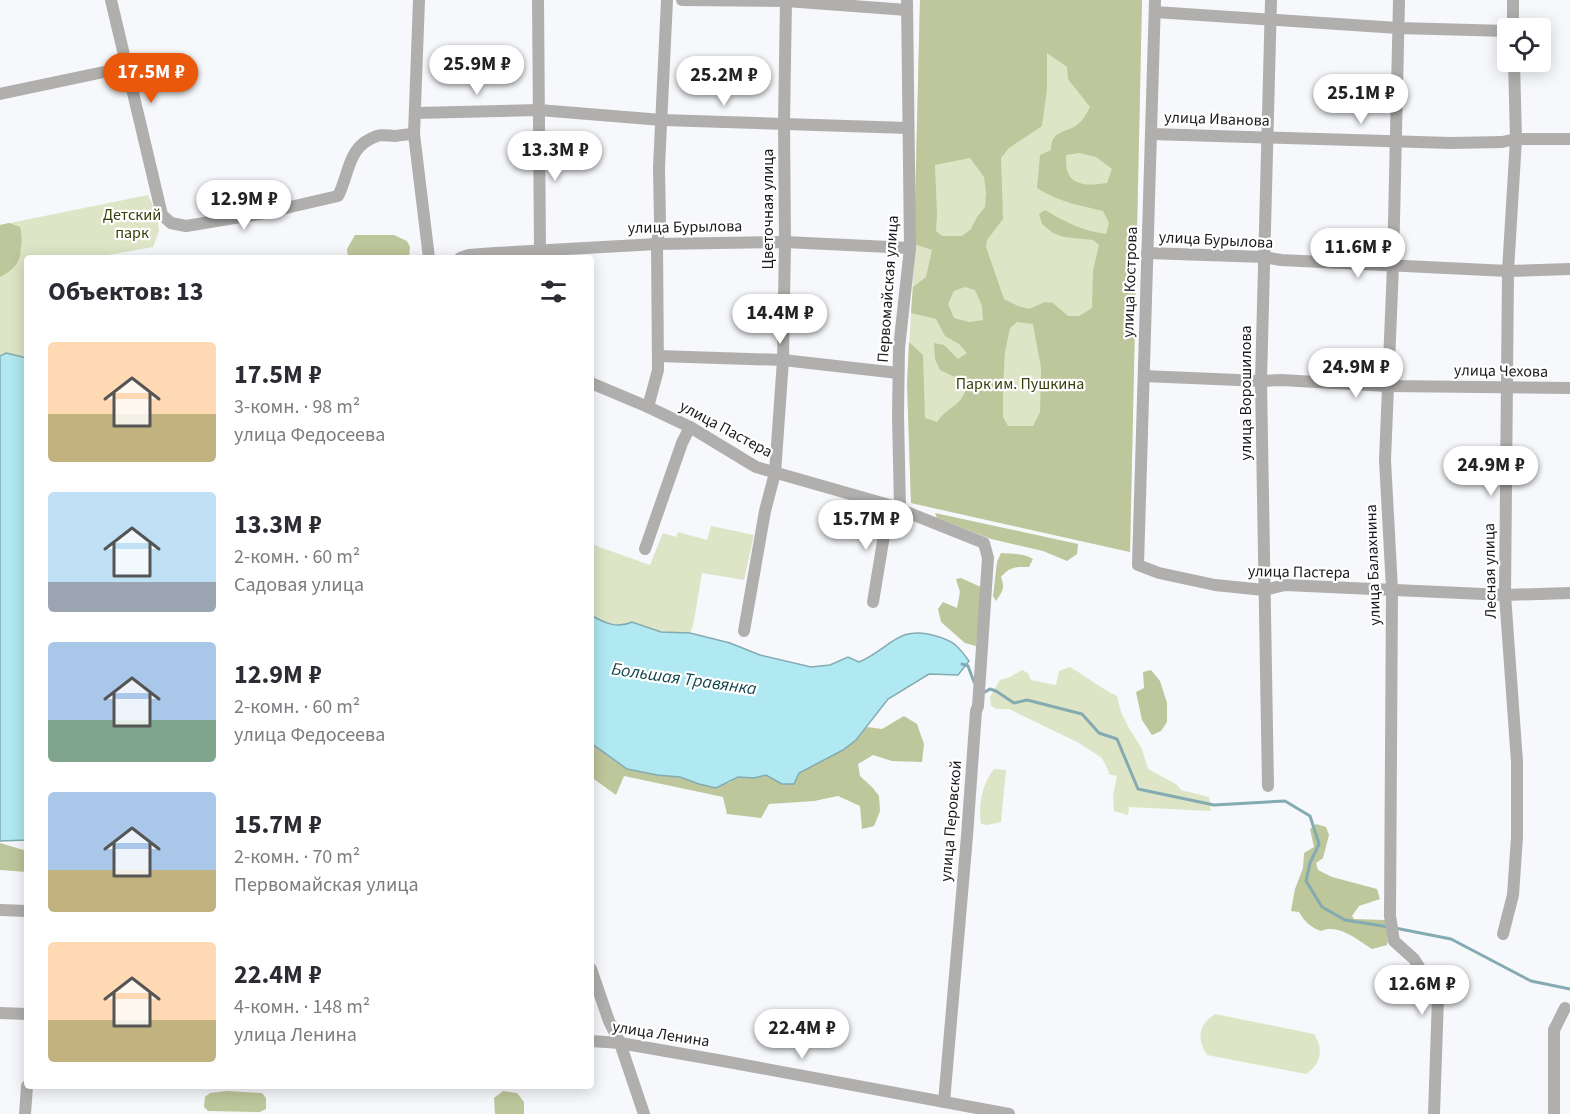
<!DOCTYPE html>
<html lang="ru">
<meta charset="utf-8">
<style>
body{margin:0;font-family:"Source Sans 3",sans-serif;background:#f2f2f3;color:#2b2b33;height:100vh;display:flex;flex-direction:column;font-size:22px;white-space:nowrap}
*{box-sizing:border-box;margin:0}
p{font-size:20px;color:#7c7c81}
.icon{flex:none;width:33px;height:33px;fill:none;stroke:currentColor;stroke-width:2;stroke-linecap:round;stroke-linejoin:round}
.map{position:relative;flex:1;overflow:hidden}
.drawer{position:absolute;left:24px;top:255px;width:570px;height:834px;display:flex;flex-direction:column;background:#fff;border-radius:6px;box-shadow:0 3px 15px #0003}
.drawer>*{flex:none}
.controls{position:absolute;left:1497px;top:18px;display:grid;gap:12px}
.controls a{display:grid;place-items:center;width:54px;height:54px;border-radius:6px;background:#fff;box-shadow:0 3px 15px #0003;font-size:30px}
.price{position:absolute;translate:-50% -51px;padding:0 14px;border-radius:21px;background:#fff;color:#222;font-size:20px;line-height:39px;filter:drop-shadow(0 2px 3px #0008)}
.price::after{content:'';position:absolute;left:50%;top:36px;width:18px;height:14px;margin-left:-9px;background:inherit;clip-path:polygon(0 0,100% 0,50% 100%)}
.price.current{background:#ea580c;color:#fff}
ul{padding:0;list-style:none}
li{display:flex;align-items:center;gap:18px;height:150px;padding:0 24px}
li span{display:grid;place-items:center;flex:none;width:168px;height:120px;border-radius:6px;color:#555}
li>.icon{margin-inline-start:auto}
span .icon{width:72px;height:72px;fill:#fffc;stroke-width:1}
li b{font-size:26px}
h2{display:flex;justify-content:space-between;align-items:center;height:72px;padding:0 24px;font-size:26px}
.map>svg:first-child{display:block}
.green{fill:#dee5c6}
.forest{fill:#bec69b;fill-rule:evenodd}
.water{fill:#b0e9f1;stroke:#83abb1;stroke-width:1.5}
.lines{fill:none;stroke-linecap:round;stroke-linejoin:round}
.stream{stroke:#83abb1;stroke-width:3}
.minor{stroke:#b1afae;stroke-width:12}
.labels{text-anchor:middle;dominant-baseline:central;stroke-width:4.5;stroke-linejoin:round;paint-order:stroke}
.street-label{font-size:16px;fill:#1a1b1c;stroke:#fff}
.park-label{font-size:16px;fill:#383e0b;stroke:#fff}
.water-label{font-size:18px;font-style:italic;fill:#14474d;stroke:#fff}
</style>
<div class="map">
<svg width="1570" height="1114" viewBox="0 0 1570 1114">
<rect width="100%" height="100%" fill="#f6f8fb"/>
<g class="green">
<path d="M920,0H1142L1130,552L911,503L907,384L914,260Z"/>
<path d="M148,195L157,214L159,231L153,247L102,256V258H27V358L6,353L0,356V225Z"/>
<path d="M711,526L754,535L744,580L702,573L693,626L690,633L661,632L632,622C618,629 604,623 591,615V544L650,565L663,533L676,537L678,532L707,540Z"/>
<path d="M1070,667C1086,676 1100,688 1117,696L1121,712L1129,728L1142,749L1148,769L1176,784L1181,790L1209,797L1211,811L1129,807L1128,815L1114,811L1113,795L1117,776L1108,774L1109,772L1102,758L1079,743L1009,709H997L991,706L990,697L1000,680L1010,677L1022,670L1028,673L1031,680L1056,685L1059,671Z"/>
<path d="M994,769L1006,770L1001,822L987,825L981,824C978,805 982,784 994,769Z"/>
<path d="M1215,1014L1314,1034C1324,1049 1321,1064 1306,1074L1207,1055C1196,1039 1199,1024 1215,1014Z"/>
</g>
<g class="forest">
<path d="M920,0H1142L1130,552L911,503L907,384L909,342L923,355L925,418L937,422C947,407 961,406 966,389L957,378L940,370L935,359L934,343L944,345L958,359L967,353L959,344L945,336L936,319L911,313L913,287L926,277L932,250L914,244ZM1047,53L1067,67L1068,79L1090,107C1087,112 1084,120 1078,124C1066,134 1051,129 1051,150L1040,155L1037,188C1059,202 1078,205 1103,211L1109,223L1106,234C1083,231 1065,222 1045,210L1039,214L1042,224L1053,233L1064,237L1093,240L1099,245L1093,271L1092,308L1079,316H1068L1053,303L1045,302L1029,309L1018,306L1004,299L986,247L987,240L1003,219L1001,158L1009,148L1042,126L1047,89ZM1079,153L1096,157L1112,169L1107,183C1093,185 1072,188 1067,170C1066,166 1066,160 1066,155ZM970,158L984,177L986,192L985,207L977,217L971,229L962,236H942L936,231L937,215L935,165ZM965,287L975,290L982,306L983,320L969,322L954,318L948,304L954,291ZM1017,322L1033,324L1041,368L1040,412L1033,426H1008L1003,417V386L1005,352L1010,328Z"/>
<path d="M9,223L20,227C22,235 22,239 21,247C20,250 21,253 20,256C18,266 8,273 0,277V225Z"/>
<path d="M355,235H394L407,241L410,247L409,258H348L347,249Z"/>
<path d="M935,513L1078,544L1077,554L1067,561L1043,551L991,539L937,518Z"/>
<path d="M1001,553C1011,554 1024,553 1033,559L1029,567C1016,567 1010,566 1001,577C1005,588 1003,591 996,601L993,596L997,562Z"/>
<path d="M961,578L983,588L976,646L965,643L941,622L938,609L943,602L957,608L960,592L956,579Z"/>
<path d="M1151,670L1160,681L1167,703V722L1161,731L1152,735L1142,720L1136,692L1144,688L1143,672Z"/>
<path d="M904,716L917,724L924,744L922,762L892,761L873,755L858,764L860,776L873,788L879,796L880,811L874,826L862,829L860,806L838,796L814,801L769,804L761,818L727,814L723,797L624,776L616,795L591,777V743L627,769L657,775L680,777L699,784L729,783L738,777L754,778L766,775L782,784L799,773L843,750L856,740L867,727L882,729Z"/>
<path d="M1316,824L1326,827L1329,835L1323,858L1316,863L1318,870L1332,877L1377,889L1380,899L1359,906L1352,916L1354,919L1385,920L1388,940L1387,945L1372,949C1358,940 1338,923 1321,931C1310,927 1305,922 1299,912L1291,911L1295,889L1303,868L1304,853L1314,847L1310,829Z"/>
<path d="M0,843L27,851V872L0,870Z"/>
<path d="M227,1091L262,1093L266,1098V1109L260,1112L208,1111L204,1107L205,1097L210,1093Z"/>
<path d="M503,1091L517,1093L524,1102V1114H495L494,1098Z"/>
</g>
<g class="water">
<path d="M6,353L27,358V840L0,841V356Z"/>
<path d="M591,615C604,623 618,629 632,622L661,632L690,633L730,643L760,655L811,667L830,665L848,657L859,662C890,649 898,624 936,636C954,641 958,646 969,661L958,675L929,674L888,699L856,740L843,750L799,773L794,784H782L766,775L754,778L738,777L716,788L699,784L680,777L657,775L627,769L591,743Z"/>
</g>
<g class="lines">
<g class="stream">
<path d="M962,664L968,666L974,682"/>
<path d="M985,692L990,689L996,691L1014,703L1027,700L1082,714L1099,733L1117,739L1138,789L1214,805L1285,801L1310,816L1319,844L1310,863L1306,881L1322,907L1345,920L1389,927"/>
<path d="M1395,928L1451,939L1531,981L1570,989"/>
</g>
<g class="minor">
<path d="M111,0L162,215L171,223L186,226L264,213L338,196C350,173 347,146 377,136C382,134 389,136 395,136C402,135 408,134 414,134"/>
<path d="M419,0L414,134L429,258"/>
<path d="M538,0L540,250L541,258"/>
<path d="M682,0L786,1L907,10"/>
<path d="M1155,0L1138,565L1159,573L1215,585L1264,590L1285,585L1505,595L1570,593"/>
<path d="M1399,0L1393,266L1385,460L1392,589L1390,916L1394,941L1414,959L1438,997L1434,1114"/>
<path d="M1513,0V28"/>
<path d="M1155,12L1398,28L1508,31"/>
<path d="M0,94L118,69L127,66"/>
<path d="M415,113L539,110L662,120L908,128"/>
<path d="M1151,134L1451,143L1502,142L1516,139H1570"/>
<path d="M1147,253L1264,257L1281,260L1508,271L1570,269"/>
<path d="M460,258L469,255L495,253L657,244L785,242L910,248"/>
<path d="M658,356L783,360L898,373"/>
<path d="M1144,376L1261,381L1281,380L1387,386L1570,388"/>
<path d="M591,383L648,407L690,427L756,467L889,505L984,543L988,558L978,706L976,711L967,836L944,1102"/>
<path d="M648,407L658,370L657,244L660,223L659,167L667,0"/>
<path d="M900,509L898,415L899,348L910,248L907,0"/>
<path d="M645,549L682,443L690,427"/>
<path d="M873,602L889,505"/>
<path d="M744,631L765,511L775,473L783,360L785,242L784,123L786,0"/>
<path d="M1268,786L1261,381L1271,0"/>
<path d="M0,910L27,911"/>
<path d="M1503,934L1513,895L1517,837V762L1505,595L1508,271L1516,139L1514,62"/>
<path d="M591,969L609,1021L620,1043L644,1114"/>
<path d="M0,1013L27,1014"/>
<path d="M591,1041L620,1043L723,1061L1009,1114"/>
<path d="M25,1114L27,1086"/>
<path d="M1554,1114V1030L1565,1008"/>
</g>
</g>
<g class="labels">
<g class="street-label">
<text transform="translate(1217 119) rotate(2)">улица Иванова</text>
<text transform="translate(768 209) rotate(-90)">Цветочная улица</text>
<text transform="translate(685 227) rotate(-1)">улица Бурылова</text>
<text transform="translate(1216 240) rotate(3)">улица Бурылова</text>
<text transform="translate(1130 282) rotate(-88)">улица Кострова</text>
<text transform="translate(888 289) rotate(-86)">Первомайская улица</text>
<text transform="translate(1501 371) rotate(1)">улица Чехова</text>
<text transform="translate(1246 393) rotate(-90)">улица Ворошилова</text>
<text transform="translate(726 429) rotate(28)">улица Пастера</text>
<text transform="translate(1373 565) rotate(-92)">улица Балахнина</text>
<text transform="translate(1490 571) rotate(-91)">Лесная улица</text>
<text transform="translate(1299 572) rotate(1)">улица Пастера</text>
<text transform="translate(951 821) rotate(-85)">улица Перовской</text>
<text transform="translate(661 1034) rotate(9)">улица Ленина</text>
</g>
<g class="park-label">
<text x="132" y="215">Детский<tspan x="132" dy="18">парк</tspan></text>
<text x="1020" y="384">Парк им. Пушкина</text>
</g>
<g class="water-label">
<text transform="translate(684 679) rotate(8)">Большая Травянка</text>
</g>
</g>
</svg>
<div class="controls">
<a><svg class="icon" aria-label="locate" viewBox="0 0 24 24"><circle cx="12" cy="12" r="6"/><path d="M12 2v4M12 18v4M2 12h4M18 12h4"/></svg></a>
</div>
<b class="price" style="left:477px;top:96px">25.9M ₽</b>
<b class="price current" style="left:151px;top:104px">17.5M ₽</b>
<b class="price" style="left:724px;top:107px">25.2M ₽</b>
<b class="price" style="left:1361px;top:125px">25.1M ₽</b>
<b class="price" style="left:555px;top:182px">13.3M ₽</b>
<b class="price" style="left:244px;top:231px">12.9M ₽</b>
<b class="price" style="left:1358px;top:279px">11.6M ₽</b>
<b class="price" style="left:780px;top:345px">14.4M ₽</b>
<b class="price" style="left:1356px;top:399px">24.9M ₽</b>
<b class="price" style="left:1491px;top:497px">24.9M ₽</b>
<b class="price" style="left:866px;top:551px">15.7M ₽</b>
<b class="price" style="left:1422px;top:1016px">12.6M ₽</b>
<b class="price" style="left:802px;top:1060px">22.4M ₽</b>
<section class="drawer">
<h2>Объектов: 13<svg class="icon" aria-label="filters" viewBox="0 0 24 24"><path d="M4 7h16M4 17h16"/><circle cx="9" cy="7" r="2"/><circle cx="15" cy="17" r="2"/></svg></h2>
<ul>
<li><span style="background:linear-gradient(#ffd9b3 60%,#c2b280 0)"><svg class="icon" aria-label="home" viewBox="0 0 24 24"><path d="M3 11l9-7 9 7M6 9v11h12V9"/></svg></span><div><b>17.5M ₽</b><p>3-комн. · 98 m²</p><p>улица Федосеева</p></div></li>
<li><span style="background:linear-gradient(#bfe0f5 75%,#9aa5b1 0)"><svg class="icon" aria-label="home" viewBox="0 0 24 24"><path d="M3 11l9-7 9 7M6 9v11h12V9"/></svg></span><div><b>13.3M ₽</b><p>2-комн. · 60 m²</p><p>Садовая улица</p></div></li>
<li><span style="background:linear-gradient(#a9c7e8 65%,#7fa58c 0)"><svg class="icon" aria-label="home" viewBox="0 0 24 24"><path d="M3 11l9-7 9 7M6 9v11h12V9"/></svg></span><div><b>12.9M ₽</b><p>2-комн. · 60 m²</p><p>улица Федосеева</p></div></li>
<li><span style="background:linear-gradient(#a9c7e8 65%,#c2b280 0)"><svg class="icon" aria-label="home" viewBox="0 0 24 24"><path d="M3 11l9-7 9 7M6 9v11h12V9"/></svg></span><div><b>15.7M ₽</b><p>2-комн. · 70 m²</p><p>Первомайская улица</p></div></li>
<li><span style="background:linear-gradient(#ffd9b3 65%,#c2b280 0)"><svg class="icon" aria-label="home" viewBox="0 0 24 24"><path d="M3 11l9-7 9 7M6 9v11h12V9"/></svg></span><div><b>22.4M ₽</b><p>4-комн. · 148 m²</p><p>улица Ленина</p></div></li>
</ul>
</section>
</div>
